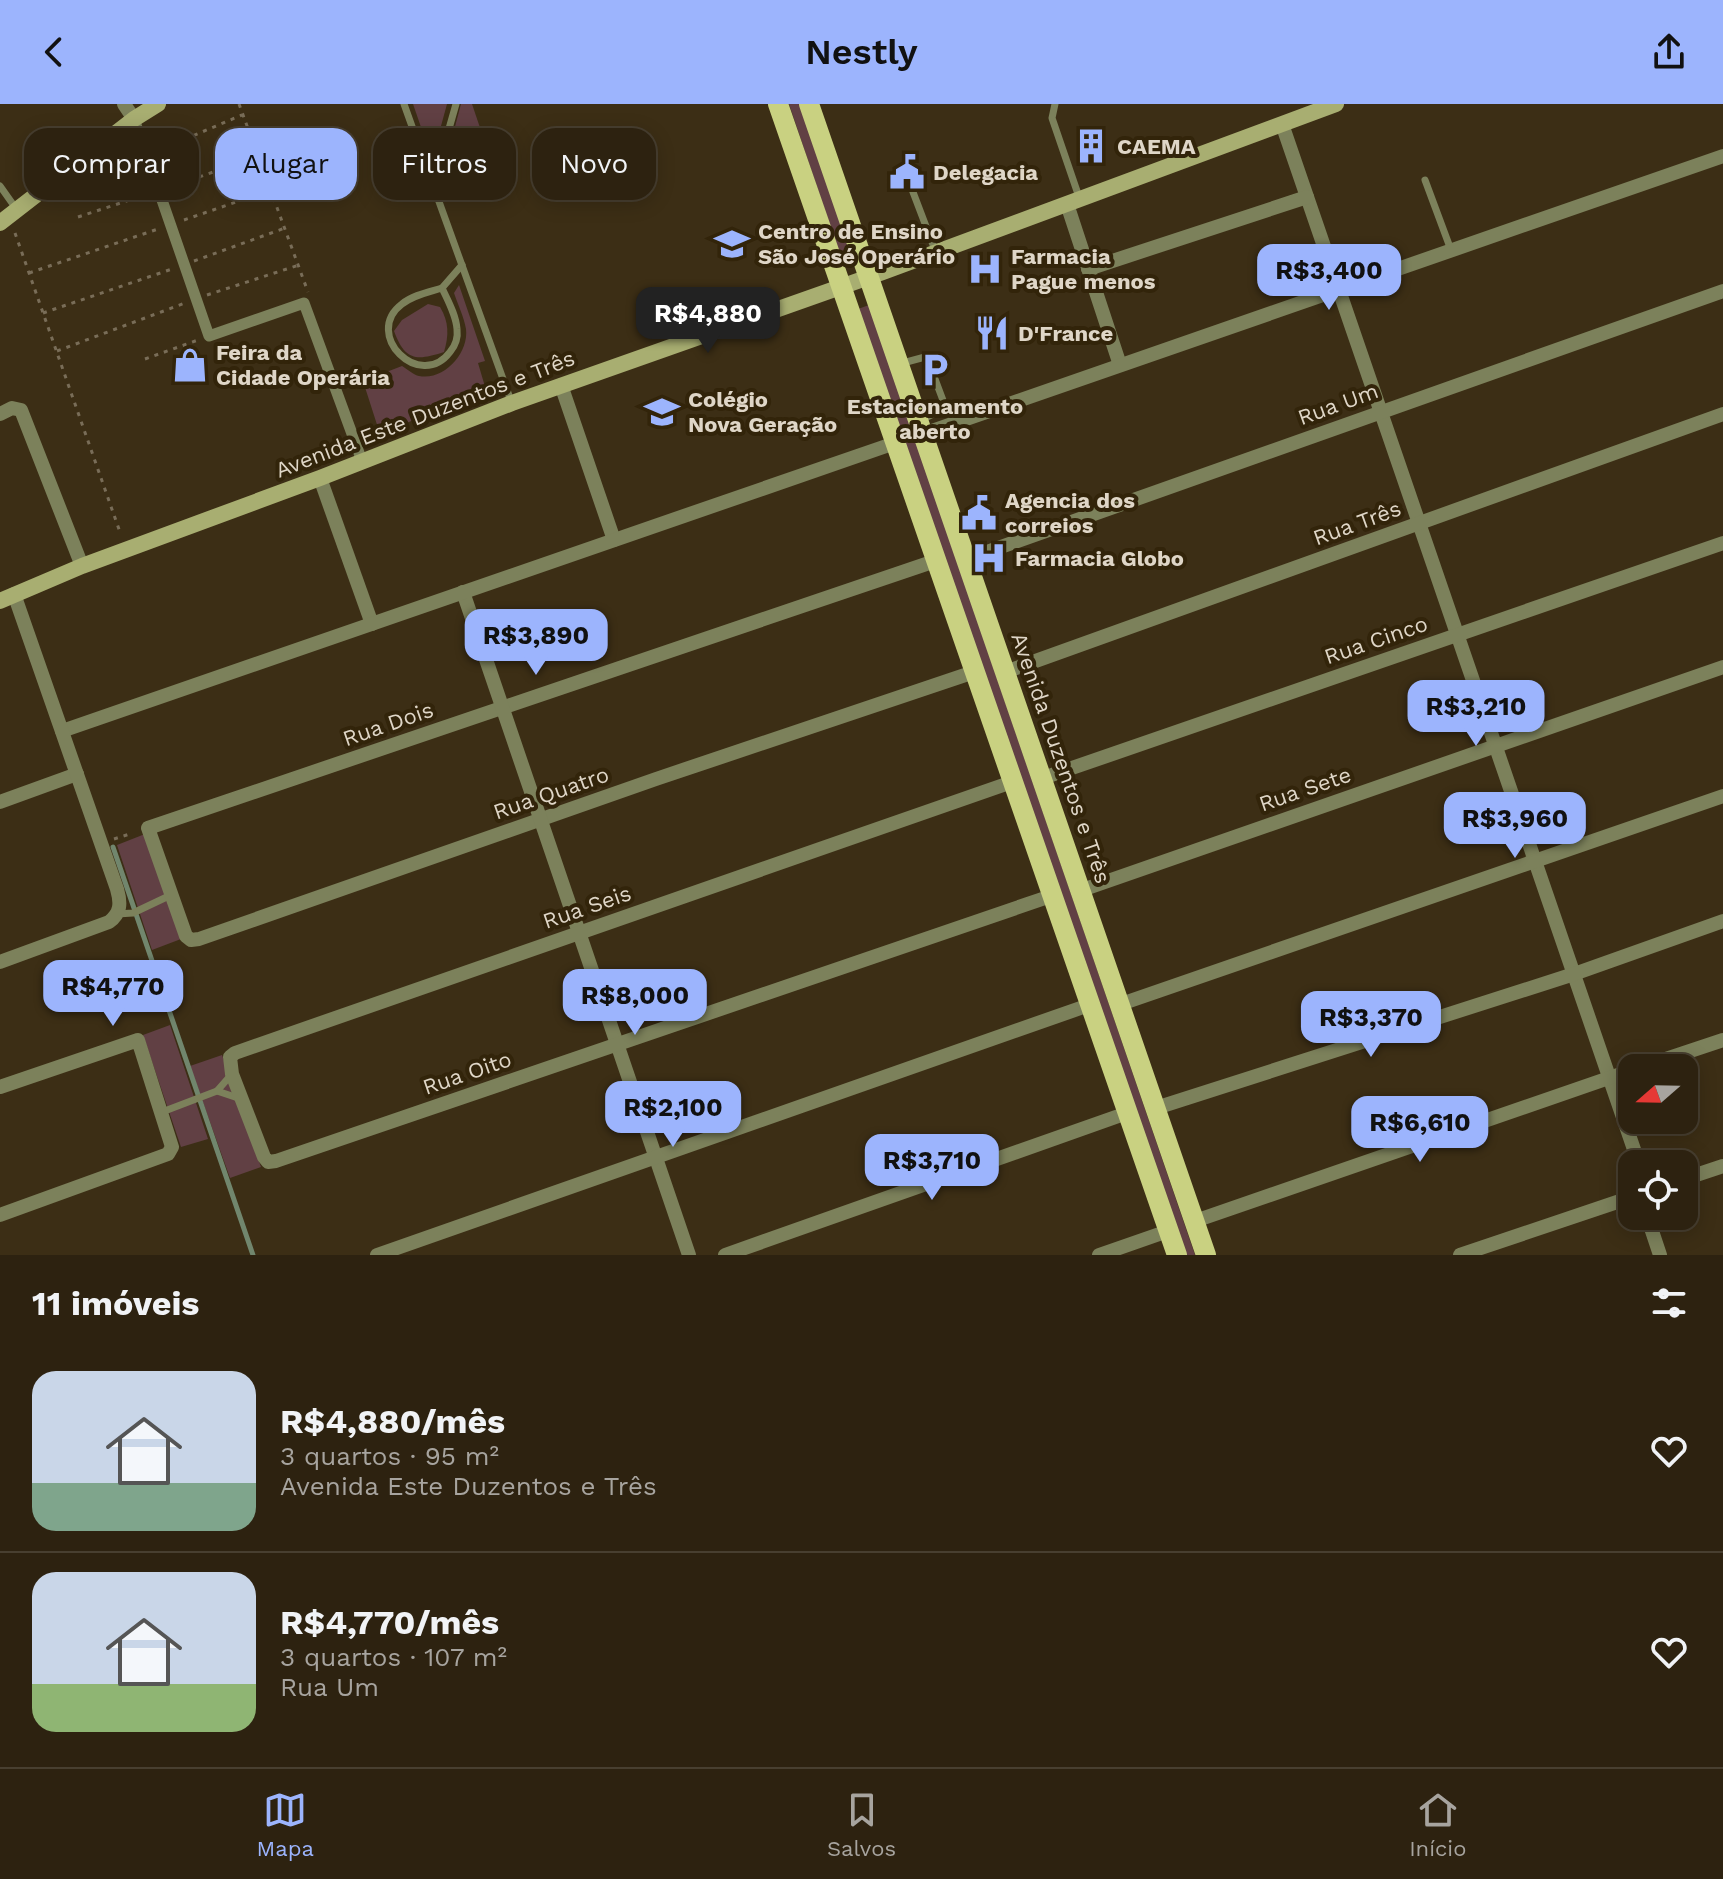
<!DOCTYPE html>
<html lang="pt">
<meta charset="utf-8">
<style>
body{margin:0;font-family:"Work Sans",sans-serif;background:#392f1e;color:#f1f3f6;height:100vh;display:flex;flex-direction:column;font-size:30px;white-space:nowrap}
*{box-sizing:border-box;margin:0}
p{font-size:26px;color:#a7a49f}
.icon{flex:none;width:44px;height:44px;fill:none;stroke:currentColor;stroke-width:2;stroke-linecap:round;stroke-linejoin:round}
.map{position:relative;height:1151px;overflow:hidden}
.sheet{display:flex;flex-direction:column;background:#2d2210;flex:1}
.sheet>*{flex:none}
.guide{position:absolute;left:24px;top:24px;width:800px;height:72px;display:flex;gap:16px}
.needle{width:52px;rotate:250deg}
.buttons{position:absolute;left:1618px;top:950px;display:grid;gap:16px}
.buttons a{display:grid;place-items:center;width:80px;height:80px;border-radius:16px;background:#2d2210;box-shadow:0 4px 20px #0003,0 0 0 2px #483f30;font-size:40px}
.price{position:absolute;translate:-50% -68px;padding:0 18px;border-radius:16px;background:#9cb4fd;color:#111;font-size:26px;line-height:52px;filter:drop-shadow(0 2px 4px #0008)}
.price::after{content:'';position:absolute;left:50%;top:48px;width:24px;height:18px;margin-left:-12px;background:inherit;clip-path:polygon(0 0,100% 0,50% 100%)}
.price.selected{background:#222;color:#fff}
ul{padding:0;list-style:none}
li{display:flex;align-items:center;gap:24px;height:200px;padding:0 32px}
li+li{border-top:2px solid #483f30}
li span{display:grid;place-items:center;flex:none;width:224px;height:160px;border-radius:24px;color:#555}
li>.icon{margin-inline-start:auto}
span .icon{width:96px;height:96px;fill:#fffc;stroke-width:1}
li b{font-size:34px}
h2{display:flex;justify-content:space-between;align-items:center;height:96px;padding:0 32px;font-size:34px}
.pill{padding:0 28px;border-radius:24px;background:#2d2210;box-shadow:0 4px 20px #0003,0 0 0 2px #483f30;font-size:28px;line-height:72px}
.pill.selected{background:#9cb4fd;color:#111}
header{display:flex;justify-content:space-between;align-items:center;height:104px;padding:0 32px;background:#9cb4fd;color:#111;font-size:36px;font-weight:600}
.tab-bar{display:flex;justify-content:space-around;align-items:center;height:112px;border-top:2px solid #483f30;background:#2d2210;font-size:22px;color:#a7a49f}
.tab-bar a{display:grid;justify-items:center;gap:4px}
.tab-bar .selected{color:#9cb4fd}
.map>svg:first-child{display:block}
.green{fill:#614044}
.lines{fill:none;stroke-linecap:round;stroke-linejoin:round}
.stream{stroke:#71866d;stroke-width:5}
.path{stroke:#796d58;stroke-width:3;stroke-dasharray:4 6;stroke-linecap:butt}
.service{stroke:#7c815b;stroke-width:7}
.pedestrian{stroke:#7c815b;stroke-width:11}
.minor{stroke:#7c815b;stroke-width:14}
.secondary{stroke:#a8ae71;stroke-width:16}
.primary{stroke:#c9d181;stroke-width:20}
.labels{text-anchor:middle;dominant-baseline:central;stroke-width:8;stroke-linejoin:round;paint-order:stroke}
.poi-label{font-size:22px;font-weight:bold;fill:#dfd6c7;stroke:#32240a;text-anchor:start}
.street-label{font-size:22px;fill:#dfd6c7;stroke:#32240a}
</style>
<header><svg class="icon" aria-label="back" viewBox="0 0 24 24"><path d="M15 5l-7 7 7 7"/></svg>Nestly<svg class="icon" aria-label="share" viewBox="0 0 24 24"><path d="M12 15V3M7 8l5-5 5 5M5 13v7h14v-7"/></svg></header>
<div class="map">
<svg width="1723" height="1151" viewBox="0 0 1723 1151">
<rect width="100%" height="100%" fill="#3c2e15"/>
<g class="green">
<path d="M413,0H447L432,55Z"/>
<path d="M461,0H472L497,74L464,86L440,79Z"/>
<path d="M789,0H800L853,153L842,157Z"/>
<path d="M459,181L485,257L478,259L486,286L380,330L363,277L402,262C407,265 414,271 419,272C444,277 469,249 466,225C464,213 458,201 454,189Z"/>
<path d="M428,200L440,203C449,218 449,231 444,248C416,257 405,257 394,227L402,216Z"/>
<path d="M869,201L1195,1151H1184L858,205Z"/>
<path d="M145,730L181,835L152,846L117,741Z"/>
<path d="M170,921L208,1035L181,1043L143,931Z"/>
<path d="M222,951L261,1063L230,1074L190,962Z"/>
</g>
<g class="lines">
<path class="stream" d="M113,743L253,1151"/>
<g class="path">
<path d="M239,0L308,188"/>
<path d="M157,47L242,11"/>
<path d="M171,83L258,52"/>
<path d="M78,113L145,91"/>
<path d="M184,116L271,86"/>
<path d="M15,129L121,431"/>
<path d="M194,157L285,124"/>
<path d="M29,169L158,125"/>
<path d="M207,191L299,161"/>
<path d="M43,209L172,165"/>
<path d="M57,247L185,199"/>
<path d="M145,255L198,236"/>
<path d="M114,735L133,729"/>
</g>
<g class="service">
<path d="M404,0L433,81L456,0"/>
<path d="M1055,0L1052,14L1079,93"/>
<path d="M905,67L935,146"/>
<path d="M1425,76L1451,146"/>
<path d="M433,81L511,297"/>
<path d="M0,82L17,106"/>
<path d="M442,184C448,197 456,211 457,225C458,233 456,241 450,248C420,288 362,230 402,200C413,191 429,188 442,184Z"/>
<path d="M442,184L462,161"/>
<path d="M899,260L925,253L929,259L944,299L943,305L921,316"/>
<path d="M117,810L133,809L171,791"/>
<path d="M217,987L241,995"/>
<path d="M162,1008L217,987L231,971"/>
</g>
<path class="pedestrian" d="M134,15L209,232L304,199L362,357"/>
<g class="minor">
<path d="M124,0L134,15"/>
<path d="M1282,20L1639,1060"/>
<path d="M1067,100L1120,261"/>
<path d="M1088,165L1307,93"/>
<path d="M561,281L614,436"/>
<path d="M0,310L12,304L21,306L82,462"/>
<path d="M923,330L1723,52"/>
<path d="M320,374L372,520"/>
<path d="M967,455L1723,187"/>
<path d="M935,457L148,724L186,832L191,836L199,835L656,675L974,568"/>
<path d="M463,488L689,1151"/>
<path d="M1005,568L1723,310"/>
<path d="M62,627L895,339"/>
<path d="M1043,674L1723,439"/>
<path d="M1012,678L235,949L230,953L232,970L264,1053L268,1058L276,1057L1051,792"/>
<path d="M0,698L77,670"/>
<path d="M1082,786L1723,563"/>
<path d="M0,858L109,818C121,809 121,799 117,785L14,490"/>
<path d="M1121,900L1723,692"/>
<path d="M1639,964L1723,936"/>
<path d="M0,983L138,936L172,1043L168,1050L0,1111"/>
<path d="M1156,1004L1574,870L1723,817"/>
<path d="M1684,1075L1723,1062"/>
<path d="M1647,1112L1660,1151"/>
<path d="M1195,1117L1632,966"/>
<path d="M377,1151L1089,901"/>
<path d="M725,1151L1127,1009"/>
<path d="M1099,1151L1168,1127"/>
<path d="M1460,1151L1632,1093"/>
</g>
<g class="secondary">
<path d="M0,119L134,15L158,0"/>
<path d="M0,497L82,462L320,374L512,299L883,168L1336,0"/>
</g>
<g class="primary">
<path d="M778,0L1177,1151"/>
<path d="M809,0L1206,1151"/>
</g>
</g>
<defs>
<g id="building-bare" transform="scale(2.76)"><path d="M-4-6H4V6H1V3H-1V6H-4ZM-2.5-4.3h1.7v1.8h-1.7ZM.8-4.3h1.7v1.8H.8ZM-2.5-1h1.7V.8h-1.7ZM.8-1h1.7V.8H.8Z" fill="#9cb4fd" stroke="#32240a" stroke-width="2.5" paint-order="stroke"/></g>
<g id="civic-bare" transform="scale(2.76)"><path d="M-.6-6.5H3V-4.5H.6V-3L4-1V1h2V6H-6V1h2V-1L-.6-3ZM-1.2 2.5V6h2.4V2.5Z" fill="#9cb4fd" stroke="#32240a" stroke-width="2.5" paint-order="stroke"/></g>
<g id="school-bare" transform="scale(2.76)"><path d="M0-5L7-2L0 1L-7-2ZM-4 1L0 2.5L4 1V4Q0 6-4 4Z" fill="#9cb4fd" stroke="#32240a" stroke-width="2.5" paint-order="stroke"/></g>
<g id="hospital-bare" transform="scale(2.76)"><path d="M-5-5h3v3.5h4V-5h3V5h-3V1.5h-4V5h-3Z" fill="#9cb4fd" stroke="#32240a" stroke-width="2.5" paint-order="stroke"/></g>
<g id="restaurant-bare" transform="scale(2.76)"><path d="M-5-6h1v4h1v-4h1v4h1v-4h1v5L-1.5 .5V6h-2V.5L-5-1ZM5-6V6H3V1.5H1.5Q1.5-4 5-6Z" fill="#9cb4fd" stroke="#32240a" stroke-width="2.5" paint-order="stroke"/></g>
<g id="shop-bare" transform="scale(2.76)"><path d="M-5-2.5h2.3a2.7 3.5 0 0 1 5.4 0H5L5.5 6h-11ZM-1.5-2.5h3a1.5 2.3 0 0 0-3 0Z" fill="#9cb4fd" stroke="#32240a" stroke-width="2.5" paint-order="stroke"/></g>
<g id="parking-bare" transform="scale(2.76)"><path d="M-3.5-5.5H1a3.5 3.5 0 0 1 0 7H-1V5.5H-3.5ZM-1-3.4V-.6H.8a1.4 1.4 0 0 0 0-2.8Z" fill="#9cb4fd" stroke="#32240a" stroke-width="2.5" paint-order="stroke"/></g>
</defs>
<g fill-rule="evenodd">
<use href="#building-bare" x="1091" y="42"/>
<use href="#civic-bare" x="907" y="68"/>
<use href="#school-bare" x="732" y="140"/>
<use href="#hospital-bare" x="985" y="165"/>
<use href="#restaurant-bare" x="992" y="229"/>
<use href="#shop-bare" x="190" y="261"/>
<use href="#parking-bare" x="935" y="266"/>
<use href="#school-bare" x="662" y="308"/>
<use href="#civic-bare" x="979" y="409"/>
<use href="#hospital-bare" x="989" y="454"/>
</g>
<g class="labels">
<g class="poi-label">
<text x="1117" y="42">CAEMA</text>
<text x="933" y="68">Delegacia</text>
<text x="758" y="127">Centro de Ensino<tspan x="758" dy="25">São José Operário</tspan></text>
<text x="1011" y="152">Farmacia<tspan x="1011" dy="25">Pague menos</tspan></text>
<text x="1018" y="229">D'France</text>
<text x="216" y="248">Feira da<tspan x="216" dy="25">Cidade Operária</tspan></text>
<text x="688" y="295">Colégio<tspan x="688" dy="25">Nova Geração</tspan></text>
<text x="935" y="302" text-anchor="middle">Estacionamento<tspan x="935" dy="25">aberto</tspan></text>
<text x="1005" y="396">Agencia dos<tspan x="1005" dy="25">correios</tspan></text>
<text x="1015" y="454">Farmacia Globo</text>
</g>
<g class="street-label">
<text transform="translate(1338 300) rotate(-20)">Rua Um</text>
<text transform="translate(425 310) rotate(-21)">Avenida Este Duzentos e Três</text>
<text transform="translate(1357 419) rotate(-20)">Rua Três</text>
<text transform="translate(1376 536) rotate(-19)">Rua Cinco</text>
<text transform="translate(388 620) rotate(-19)">Rua Dois</text>
<text transform="translate(1061 654) rotate(71)">Avenida Duzentos e Três</text>
<text transform="translate(1305 685) rotate(-19)">Rua Sete</text>
<text transform="translate(551 689) rotate(-19)">Rua Quatro</text>
<text transform="translate(587 803) rotate(-19)">Rua Seis</text>
<text transform="translate(467 969) rotate(-19)">Rua Oito</text>
</g>
</g>
</svg>
<div class="buttons">
<a><svg class="needle" viewBox="-14 -14 28 28"><path d="M0-13l5 13h-10z" fill="#e53935"/><path d="M0 13l5-13h-10z" fill="#a7a49f"/></svg></a>
<a><svg class="icon" aria-label="locate" viewBox="0 0 24 24"><circle cx="12" cy="12" r="6"/><path d="M12 2v4M12 18v4M2 12h4M18 12h4"/></svg></a>
</div>
<b class="price" style="left:1329px;top:208px">R$3,400</b>
<b class="price selected" style="left:708px;top:251px">R$4,880</b>
<b class="price" style="left:536px;top:573px">R$3,890</b>
<b class="price" style="left:1476px;top:644px">R$3,210</b>
<b class="price" style="left:1515px;top:756px">R$3,960</b>
<b class="price" style="left:113px;top:924px">R$4,770</b>
<b class="price" style="left:635px;top:933px">R$8,000</b>
<b class="price" style="left:1371px;top:955px">R$3,370</b>
<b class="price" style="left:673px;top:1045px">R$2,100</b>
<b class="price" style="left:1420px;top:1060px">R$6,610</b>
<b class="price" style="left:932px;top:1098px">R$3,710</b>
<div class="guide">
<a class="pill">Comprar</a>
<a class="pill selected">Alugar</a>
<a class="pill">Filtros</a>
<a class="pill">Novo</a>
</div>
</div>
<section class="sheet">
<h2>11 imóveis<svg class="icon" aria-label="filters" viewBox="0 0 24 24"><path d="M4 7h16M4 17h16"/><circle cx="9" cy="7" r="2"/><circle cx="15" cy="17" r="2"/></svg></h2>
<ul>
<li><span style="background:linear-gradient(#c9d6e8 70%,#7fa58c 0)"><svg class="icon" aria-label="home" viewBox="0 0 24 24"><path d="M3 11l9-7 9 7M6 9v11h12V9"/></svg></span><div><b>R$4,880/mês</b><p>3 quartos · 95 m²</p><p>Avenida Este Duzentos e Três</p></div><svg class="icon" aria-label="heart" viewBox="0 0 24 24"><path d="M12 20l-8-8c-3-5 5-10 8-4 3-6 11-1 8 4z"/></svg></li>
<li><span style="background:linear-gradient(#c9d6e8 70%,#8fb573 0)"><svg class="icon" aria-label="home" viewBox="0 0 24 24"><path d="M3 11l9-7 9 7M6 9v11h12V9"/></svg></span><div><b>R$4,770/mês</b><p>3 quartos · 107 m²</p><p>Rua Um</p></div><svg class="icon" aria-label="heart" viewBox="0 0 24 24"><path d="M12 20l-8-8c-3-5 5-10 8-4 3-6 11-1 8 4z"/></svg></li>
</ul>
</section>
<nav class="tab-bar">
<a class="selected"><svg class="icon" aria-label="map" viewBox="0 0 24 24"><path d="M3 6l6-2 6 2 6-2v14l-6 2-6-2-6 2zM9 4v14M15 6v14"/></svg>Mapa</a>
<a><svg class="icon" aria-label="saved" viewBox="0 0 24 24"><path d="M7 4h10v16l-5-4-5 4z"/></svg>Salvos</a>
<a><svg class="icon" aria-label="home" viewBox="0 0 24 24"><path d="M3 11l9-7 9 7M6 9v11h12V9"/></svg>Início</a>
</nav>
